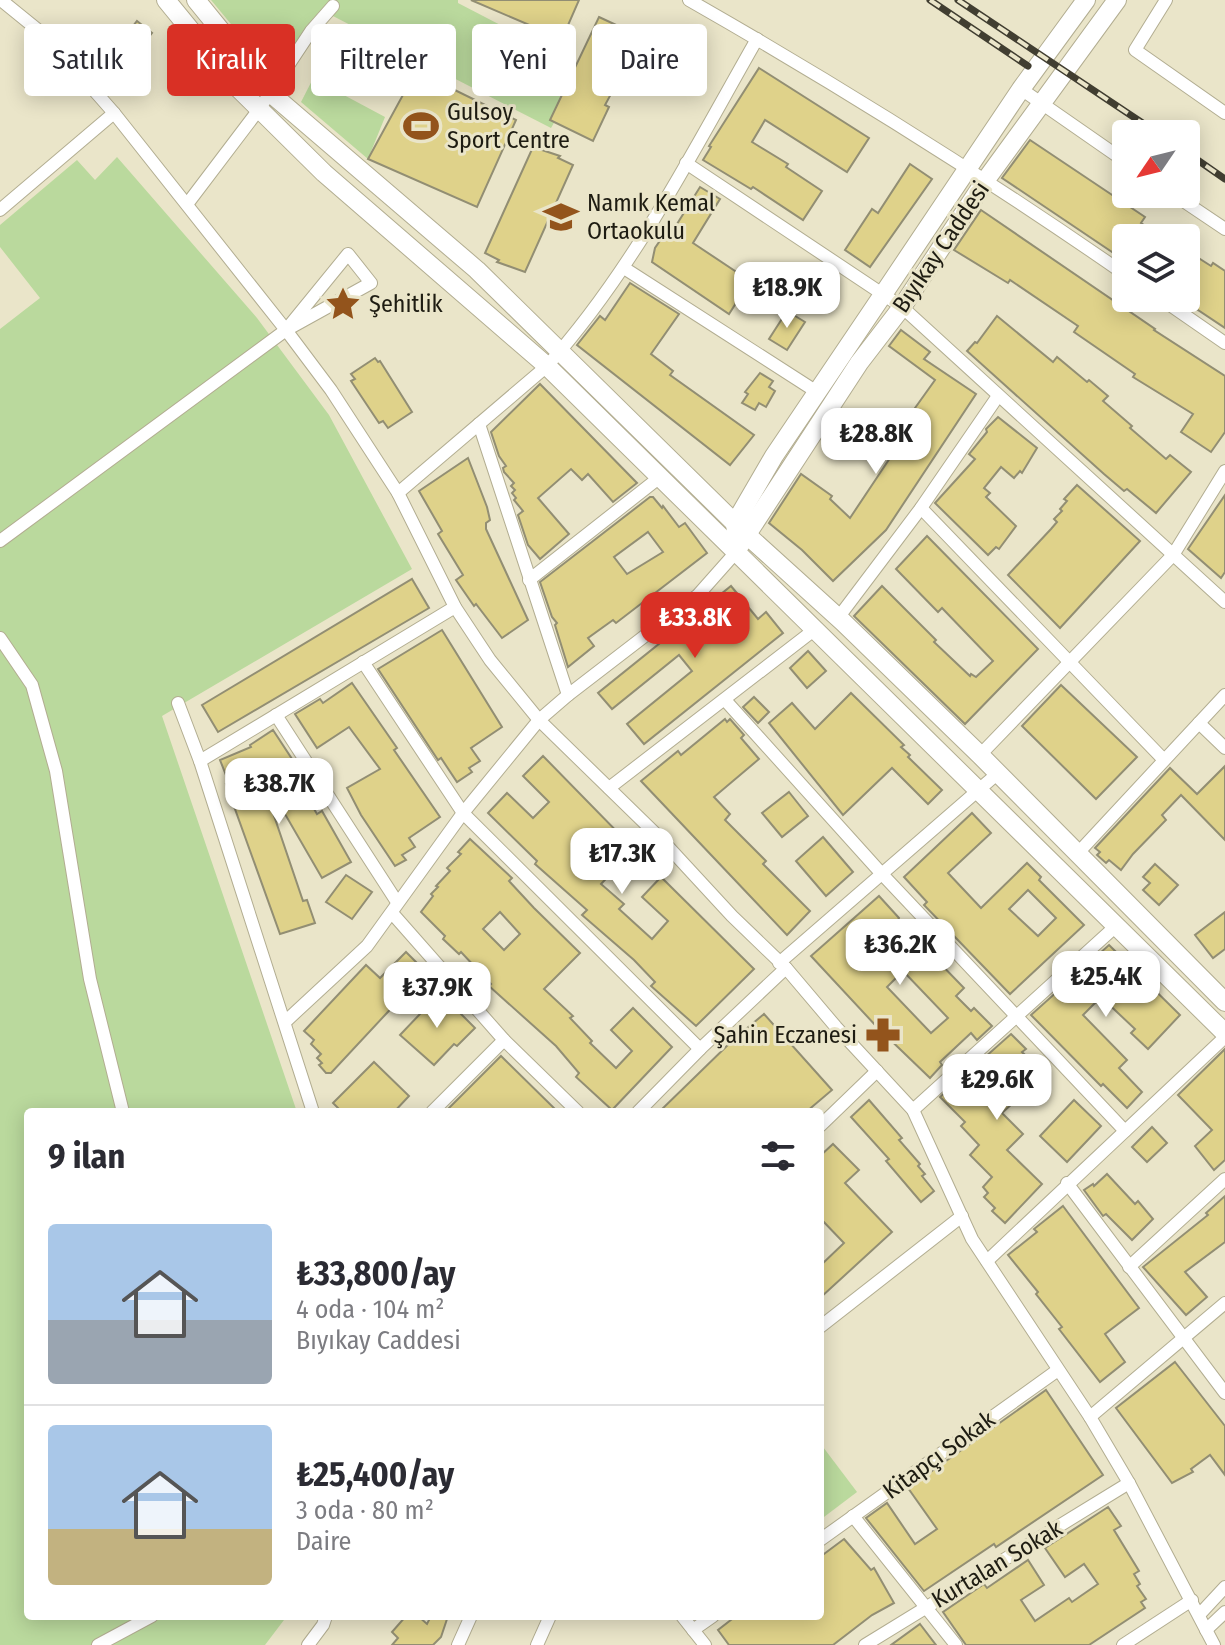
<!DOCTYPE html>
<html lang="tr">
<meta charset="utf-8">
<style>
body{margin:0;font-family:"Fira Sans Condensed",sans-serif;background:#f2f2f3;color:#2b2b33;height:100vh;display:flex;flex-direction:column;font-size:30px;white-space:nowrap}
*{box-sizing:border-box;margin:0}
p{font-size:26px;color:#7c7c81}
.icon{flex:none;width:44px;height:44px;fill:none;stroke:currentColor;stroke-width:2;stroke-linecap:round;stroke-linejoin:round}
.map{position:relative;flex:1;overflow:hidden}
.side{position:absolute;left:24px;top:1108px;width:800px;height:512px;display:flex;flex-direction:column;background:#fff;border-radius:8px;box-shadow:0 4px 20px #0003}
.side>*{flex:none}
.banner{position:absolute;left:24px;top:24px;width:800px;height:72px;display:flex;gap:16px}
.needle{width:52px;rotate:235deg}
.tools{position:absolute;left:1112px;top:120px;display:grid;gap:16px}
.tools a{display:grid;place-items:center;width:88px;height:88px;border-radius:8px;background:#fff;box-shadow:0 4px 20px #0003;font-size:40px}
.price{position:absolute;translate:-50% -68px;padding:0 18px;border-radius:16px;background:#fff;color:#222;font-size:26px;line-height:52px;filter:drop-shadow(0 2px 4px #0008)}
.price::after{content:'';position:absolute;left:50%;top:48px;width:24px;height:18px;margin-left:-12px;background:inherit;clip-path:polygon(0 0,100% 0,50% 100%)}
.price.on{background:#d93025;color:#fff}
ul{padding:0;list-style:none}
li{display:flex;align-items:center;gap:24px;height:200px;padding:0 24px}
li+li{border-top:2px solid #e1e1e2}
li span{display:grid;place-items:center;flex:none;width:224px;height:160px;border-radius:8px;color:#555}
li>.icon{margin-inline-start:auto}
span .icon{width:96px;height:96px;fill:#fffc;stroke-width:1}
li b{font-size:34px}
h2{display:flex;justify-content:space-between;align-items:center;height:96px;padding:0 24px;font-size:34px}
.chip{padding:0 28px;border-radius:8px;background:#fff;box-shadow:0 4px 20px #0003;font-size:28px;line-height:72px}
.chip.on{background:#d93025;color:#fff}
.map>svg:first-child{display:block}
.green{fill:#bad99d}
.building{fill:#dfd28a;stroke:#928e73;stroke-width:2;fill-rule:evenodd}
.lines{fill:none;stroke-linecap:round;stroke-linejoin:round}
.street-casing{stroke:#b2ad91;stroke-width:14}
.secondary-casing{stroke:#b2ad91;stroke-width:20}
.street{stroke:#fff;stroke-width:12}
.secondary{stroke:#fff;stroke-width:18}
.rail-casing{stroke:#413e31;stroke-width:7}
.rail{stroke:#eae5c9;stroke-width:4;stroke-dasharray:12;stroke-linecap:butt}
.labels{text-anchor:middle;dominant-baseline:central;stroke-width:6;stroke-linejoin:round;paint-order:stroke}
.poi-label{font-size:24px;fill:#1e1c12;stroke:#eae5c9;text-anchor:start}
.street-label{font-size:24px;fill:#1e1c12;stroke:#eae5c9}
</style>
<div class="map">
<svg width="1225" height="1645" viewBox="0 0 1225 1645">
<rect width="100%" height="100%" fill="#eae5c9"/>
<g class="green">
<path d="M211,0H458V3L585,69L551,128L329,14L318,13L275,77Z"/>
<path d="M338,30L343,36L327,86L385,117L368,159L301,102Z"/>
<path d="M117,157L257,318L329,415L412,569L162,716L297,1112H28V1616H287L265,1645H0V329L40,298L0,247V225L77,160L95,180Z"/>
<path d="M820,1443L857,1492L820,1520Z"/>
</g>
<g class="building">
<path d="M471,0H579L562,39Z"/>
<path d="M599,17L642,37L605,105L609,107L593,141L550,120Z"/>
<path d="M137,21L152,33L141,47L126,35Z"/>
<path d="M759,68L869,138L847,172L765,120L752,142L788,164L786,167L822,191L803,220L753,187L751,189L703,160L711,147L709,146Z"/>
<path d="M416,71L516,120L477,207L368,159Z"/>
<path d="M1030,140L1145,217L1141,223L1163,238H1126V245L1118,256L1002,178Z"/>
<path d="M533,147L560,156L558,158L573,165L525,272L497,262L499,260L485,253Z"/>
<path d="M910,164L932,179L870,267L845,250L872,209L878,213Z"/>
<path d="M700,187L720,199L693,243L750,281L729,314L652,262L655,248L668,229L672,232Z"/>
<path d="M981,210L1155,329L1154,330L1225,376V432L1211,452L1181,432L1193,414L1133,377L1135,374L1074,332L1078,326L1010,280L1008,283L954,250Z"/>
<path d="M1186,250L1211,266L1213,263L1225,271V328L1186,302Z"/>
<path d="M814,266L833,279L816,304L797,292Z"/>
<path d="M630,283L679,314L651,354L673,371L670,375L754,435L730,465L577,345L600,316L605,320Z"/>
<path d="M787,311L805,322L787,350L769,339Z"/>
<path d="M997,316L1053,362L1057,357L1087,382L1089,380L1108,396L1103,401L1132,426L1130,428L1166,459L1170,455L1191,472L1156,513L1127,489L1124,491L1104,474L967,351L975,342L977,343Z"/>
<path d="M901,330L930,352L924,359L976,394L886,530L833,581L802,550L769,523L801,474L832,496L830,499L850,518L892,455L885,450L935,380L889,346Z"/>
<path d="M375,358L378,362L380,361L412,412L388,428L383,421L379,423L351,381L355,379L351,374Z"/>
<path d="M760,373L773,381L769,387L775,391L766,407L759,403L755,410L742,403L748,394L745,392Z"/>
<path d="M540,384L637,483L613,502L588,474L582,480L571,469L538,498L569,534L540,559L528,545L518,515L523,511L514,500L516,498L512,493L515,490L511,486L514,483L504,472L503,468L506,466L499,456L491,432Z"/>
<path d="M998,417L1037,448L1022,473L1020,471L1014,478L1001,467L984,488L990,493L986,497L1016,526L999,549L996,547L988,555L935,503L975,459L969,454L987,432L986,429Z"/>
<path d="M468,458L487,507L490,520L486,523V529L528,620L502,638L476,604L474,606L456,580L463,575L438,534L442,531L419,491Z"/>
<path d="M1077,485L1140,541L1060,628L1008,575L1051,529L1057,522L1054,519L1062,511L1060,509L1067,501L1064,499Z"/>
<path d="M1225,495V572L1221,578L1188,549Z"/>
<path d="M650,497H653L662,508L663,506L679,527L685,523L707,553L616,623L613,620L588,638L594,646L568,667L555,625L557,623L552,617L540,582ZM648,532L663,552L627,574L614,557Z"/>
<path d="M927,536L1038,649L965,724L854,616L882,586L936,640L934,642L970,676L971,674L976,677L993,661L942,608L938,612L896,569Z"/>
<path d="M412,579L429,608L218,732L202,705Z"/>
<path d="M731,586L758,619L766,612L783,633L644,744L627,724L692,671L679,655L612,709L598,693Z"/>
<path d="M442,630L502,727L471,748L480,761L469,768L472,772L457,782L441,758L438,760L378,669Z"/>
<path d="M808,651L826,671L807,688L790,668Z"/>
<path d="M352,683L397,748L394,750L440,817L409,838L415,847L402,855L406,860L395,866L361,815L347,788L380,769L349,727L317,748L295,714L320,699L323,703Z"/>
<path d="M1061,685L1137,757L1096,799L1022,726Z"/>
<path d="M851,693L904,745L901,747L910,755L908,757L942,790L928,804L892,768L843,815L769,723L792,703L815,729Z"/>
<path d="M754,697L769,712L758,723L743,707Z"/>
<path d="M725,719L727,722L730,719L744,735L741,738L759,759L714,797L730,814L725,820L766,861L763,864L810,911L787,935L641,781L678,751L681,755Z"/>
<path d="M273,730L292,759L287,762L317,814L322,811L351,862L322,878L274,795L268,798L303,901L307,900L315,923L280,934L226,784L229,783L220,760L251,747L250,745Z"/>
<path d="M543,756L634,849L601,884L624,904L619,909L652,939L668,921L642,897L661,877L754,969L696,1026L651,986L655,982L634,960L582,915L587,910L535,864L537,861L488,813L507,793L533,818L549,802L523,776Z"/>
<path d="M1225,766V840L1181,795L1162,815L1166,820L1133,854L1121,870L1109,860L1106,863L1097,855L1100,852L1095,848L1170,768L1197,794Z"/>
<path d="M789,792L808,816L782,837L762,813Z"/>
<path d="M972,813L991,833L948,873L981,908L1027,863L1041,877L1039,880L1084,925L1010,994L924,905L927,902L904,877ZM1028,890L1056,918L1038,936L1009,909Z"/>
<path d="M823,837L853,872L826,896L796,861Z"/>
<path d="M470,839L512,878L509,881L534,908L580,953L544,989L573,1016L570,1018L592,1041L590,1043L616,1068L632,1051L611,1030L633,1008L672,1047L612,1110L576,1077L579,1073L556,1046L489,986L491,984L461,952L459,954L443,939L445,936L421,912L433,896L431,894L438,887L436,886L450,871L447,868L461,854L458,852ZM500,912L520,934L504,950L483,929Z"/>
<path d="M1155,864L1178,885L1159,905L1143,890L1150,883L1143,877Z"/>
<path d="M346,875L372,892L352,919L326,902Z"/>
<path d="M879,896L899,918L898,920L964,988L956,996L971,1011L974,1008L992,1026L977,1040L971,1033L940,1062L942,1065L930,1078L877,1027L811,956ZM903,971L948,1018L931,1033L887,987Z"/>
<path d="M1225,912V949L1213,958L1195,935Z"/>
<path d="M1109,945L1180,1015L1148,1049L1131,1033L1135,1029L1101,997L1083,1015L1127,1060L1119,1068L1142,1092L1127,1108L1103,1084L1101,1086L1031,1015Z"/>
<path d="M406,952L422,968L397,993L402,997L385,1015L331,1073H326L319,1065L322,1063L317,1058L321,1054L311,1044L314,1040L304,1031L366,965L380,978Z"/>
<path d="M440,993L475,1028L457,1046L454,1044L434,1065L400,1035Z"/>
<path d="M764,1014L832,1090L806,1112H659L734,1039Z"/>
<path d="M1011,1034L1026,1049L1022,1052L1045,1074L1002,1113L1023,1134L1007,1150L1042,1184L1005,1223L992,1211L995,1208L984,1197L988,1193L983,1187L992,1177L970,1155L979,1145L961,1126L965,1122L940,1097Z"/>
<path d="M1225,1049V1160L1214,1170L1195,1146L1212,1130L1178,1095Z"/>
<path d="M501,1056L558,1112H445Z"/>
<path d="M374,1062L409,1096L394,1112H342L333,1103Z"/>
<path d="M869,1100L902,1138L899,1140L920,1164L918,1166L925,1174L922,1176L934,1191L921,1202L886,1161L889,1159L851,1117Z"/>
<path d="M1074,1100L1101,1126L1067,1162L1040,1136Z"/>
<path d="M1152,1127L1167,1143L1147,1162L1132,1147Z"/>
<path d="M833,1144L859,1170L845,1183L892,1232L820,1298V1266L844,1243L820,1218V1156Z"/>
<path d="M1107,1174L1135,1204L1138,1201L1153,1219L1132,1240L1106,1214L1103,1216L1084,1190L1093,1184L1094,1186Z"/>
<path d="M1225,1196V1242L1185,1272L1207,1297L1186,1315L1143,1267L1208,1215L1206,1213Z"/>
<path d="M1063,1206L1139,1308L1105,1334L1125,1362L1100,1382L1059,1329L1062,1327L1036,1294L1038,1292L1008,1255L1037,1232L1034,1229Z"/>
<path d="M1175,1362L1225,1426V1475L1210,1455L1191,1469L1193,1472L1172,1483L1116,1408Z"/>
<path d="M1046,1390L1103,1475L996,1547L994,1544L924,1591L866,1518L887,1503L915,1544L937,1529L908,1488Z"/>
<path d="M1108,1507L1121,1526L1114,1530L1139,1571L1134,1574L1140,1584L1137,1586L1146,1599L1141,1602L1145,1608L1089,1645H966L943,1612L984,1584L987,1588L1028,1560L1044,1585L1021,1600L1035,1621L1069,1598L1072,1602L1098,1584L1084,1564L1065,1577L1045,1548Z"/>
<path d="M844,1539L871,1570L874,1568L894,1603L872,1615L833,1645H729L718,1630L736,1616H820V1557Z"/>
<path d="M406,1616H418L427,1624L431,1616H448L441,1637L433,1645H392L398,1638L392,1632Z"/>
<path d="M920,1624L936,1645H891Z"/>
</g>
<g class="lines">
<g class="street-casing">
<g id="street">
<path d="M1,0L49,39L114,113L286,330L331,390L398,493L455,607L490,660L539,720L660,838L732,916L786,968L836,1027L913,1110L972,1239L1090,1417L1129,1483L1214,1645"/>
<path d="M689,0C838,85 985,177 1126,275"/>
<path d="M1166,0L1135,50L1225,113"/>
<path d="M1021,89L1126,162"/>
<path d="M686,163L902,307L1225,602"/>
<path d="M1173,194L1225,229"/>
<path d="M188,203L260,108L311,31L333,6"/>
<path d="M0,210L114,113"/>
<path d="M624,268L817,392"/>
<path d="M1160,298L1225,343"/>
<path d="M479,424L568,695"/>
<path d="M398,493L547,366C634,269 693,151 757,39"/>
<path d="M921,508L1164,760"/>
<path d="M0,541L286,330L371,283L348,254L286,330"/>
<path d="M529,580L660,477"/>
<path d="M838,618L921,508L998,396"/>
<path d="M0,638L32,685L56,771L90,979L123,1112"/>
<path d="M363,662L463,813L700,1049"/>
<path d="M725,700L881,873L1125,1131"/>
<path d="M178,703L200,761L313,1112"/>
<path d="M276,715L397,902"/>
<path d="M1199,723L1225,748"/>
<path d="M980,755L1173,555L1225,471"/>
<path d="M200,761L455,607"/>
<path d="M609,788L814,630"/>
<path d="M1078,853L1225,695"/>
<path d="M392,913L504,1040L578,1112"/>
<path d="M779,963L997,774"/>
<path d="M285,1022L367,946L463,813L539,720L568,695L698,595L737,551"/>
<path d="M913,1110L1116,926"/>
<path d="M432,1112L504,1040"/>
<path d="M638,1112L700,1049L786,968"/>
<path d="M820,1126L877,1071"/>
<path d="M1067,1183L1225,1393"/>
<path d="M987,1261L1225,1037"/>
<path d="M1129,1267L1225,1179"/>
<path d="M820,1327L962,1216"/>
<path d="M1090,1417L1225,1303"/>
<path d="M853,1516L956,1645"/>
<path d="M820,1540L1058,1370"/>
<path d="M1199,1615L1225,1587"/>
<path d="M682,1616L705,1645"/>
<path d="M693,1630L713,1616"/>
<path d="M1206,1630L1225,1612"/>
<path d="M98,1645L152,1616"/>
<path d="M308,1645L323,1625L326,1616"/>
<path d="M458,1645L471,1616"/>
<path d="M537,1645L550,1616"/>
<path d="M865,1645L1129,1483"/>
<path d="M1123,1645L1192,1600"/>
</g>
</g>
<g class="secondary-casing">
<g id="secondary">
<path d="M166,0L238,88L324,173L547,366L1225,1033"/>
<path d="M196,0L275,97L477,270L747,535L843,622L980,755L1225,1002"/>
<path d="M736,532L735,523L774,456L882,296L1021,89L1086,0"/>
<path d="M740,545L859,363L902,307L985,181L1117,0"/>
</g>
</g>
<use href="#street" class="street"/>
<use href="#secondary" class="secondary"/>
<g class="rail-casing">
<g id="rail">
<path d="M930,0L1028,66"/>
<path d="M958,0L1159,134"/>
<path d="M1186,152L1225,179"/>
</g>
</g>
<use href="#rail" class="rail"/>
</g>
<defs>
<g id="stadium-bare" transform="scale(2.76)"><path d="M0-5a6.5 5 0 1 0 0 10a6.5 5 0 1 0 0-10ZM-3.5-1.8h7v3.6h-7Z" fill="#93541c" stroke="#eae5c9" stroke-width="2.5" paint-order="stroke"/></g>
<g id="school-bare" transform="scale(2.76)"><path d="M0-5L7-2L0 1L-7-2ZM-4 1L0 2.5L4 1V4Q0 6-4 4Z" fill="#93541c" stroke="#eae5c9" stroke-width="2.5" paint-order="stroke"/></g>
<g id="sight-bare" transform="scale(2.76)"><path d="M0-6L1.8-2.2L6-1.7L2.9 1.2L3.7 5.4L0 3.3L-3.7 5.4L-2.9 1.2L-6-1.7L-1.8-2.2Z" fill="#93541c" stroke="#eae5c9" stroke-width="2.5" paint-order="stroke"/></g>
<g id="pharmacy-bare" transform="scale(2.76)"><path d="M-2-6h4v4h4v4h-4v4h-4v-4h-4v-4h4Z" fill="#93541c" stroke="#eae5c9" stroke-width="2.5" paint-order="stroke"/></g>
</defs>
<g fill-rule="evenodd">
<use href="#stadium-bare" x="421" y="126"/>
<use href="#school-bare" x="561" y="217"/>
<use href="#sight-bare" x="343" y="304"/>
<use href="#pharmacy-bare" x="883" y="1035"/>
</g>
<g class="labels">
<g class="poi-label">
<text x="447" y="112">Gulsoy<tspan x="447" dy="28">Sport Centre</tspan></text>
<text x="587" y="203">Namık Kemal<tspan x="587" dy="28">Ortaokulu</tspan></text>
<text x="369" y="304">Şehitlik</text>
<text x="857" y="1035" text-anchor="end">Şahin Eczanesi</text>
</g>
<g class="street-label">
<text transform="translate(941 247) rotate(-56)">Bıyıkay Caddesi</text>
<text transform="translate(939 1455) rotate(-36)">Kitapçı Sokak</text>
<text transform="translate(997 1564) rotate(-31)">Kurtalan Sokak</text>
</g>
</g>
</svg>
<div class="tools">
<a><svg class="needle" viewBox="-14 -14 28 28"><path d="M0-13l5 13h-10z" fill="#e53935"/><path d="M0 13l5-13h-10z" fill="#7c7c81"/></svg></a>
<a><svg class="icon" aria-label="layers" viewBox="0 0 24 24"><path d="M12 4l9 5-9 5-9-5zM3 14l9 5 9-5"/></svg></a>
</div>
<b class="price" style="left:787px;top:330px">₺18.9K</b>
<b class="price" style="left:876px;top:476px">₺28.8K</b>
<b class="price on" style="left:695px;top:660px">₺33.8K</b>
<b class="price" style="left:279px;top:826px">₺38.7K</b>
<b class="price" style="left:622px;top:896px">₺17.3K</b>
<b class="price" style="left:900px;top:987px">₺36.2K</b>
<b class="price" style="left:1106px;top:1019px">₺25.4K</b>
<b class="price" style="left:437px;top:1030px">₺37.9K</b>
<b class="price" style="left:997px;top:1122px">₺29.6K</b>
<div class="banner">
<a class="chip">Satılık</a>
<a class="chip on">Kiralık</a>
<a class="chip">Filtreler</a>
<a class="chip">Yeni</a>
<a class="chip">Daire</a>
</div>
<section class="side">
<h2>9 ilan<svg class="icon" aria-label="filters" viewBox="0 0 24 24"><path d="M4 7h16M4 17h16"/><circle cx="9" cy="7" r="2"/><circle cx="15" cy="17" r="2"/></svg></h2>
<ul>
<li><span style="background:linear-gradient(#a9c7e8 60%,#9aa5b1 0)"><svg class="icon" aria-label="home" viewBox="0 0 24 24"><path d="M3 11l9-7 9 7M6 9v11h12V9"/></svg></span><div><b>₺33,800/ay</b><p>4 oda · 104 m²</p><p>Bıyıkay Caddesi</p></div></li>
<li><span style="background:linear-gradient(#a9c7e8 65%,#c2b280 0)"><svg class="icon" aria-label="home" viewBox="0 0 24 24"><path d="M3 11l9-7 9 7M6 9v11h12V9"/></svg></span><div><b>₺25,400/ay</b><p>3 oda · 80 m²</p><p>Daire</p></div></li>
</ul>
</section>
</div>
